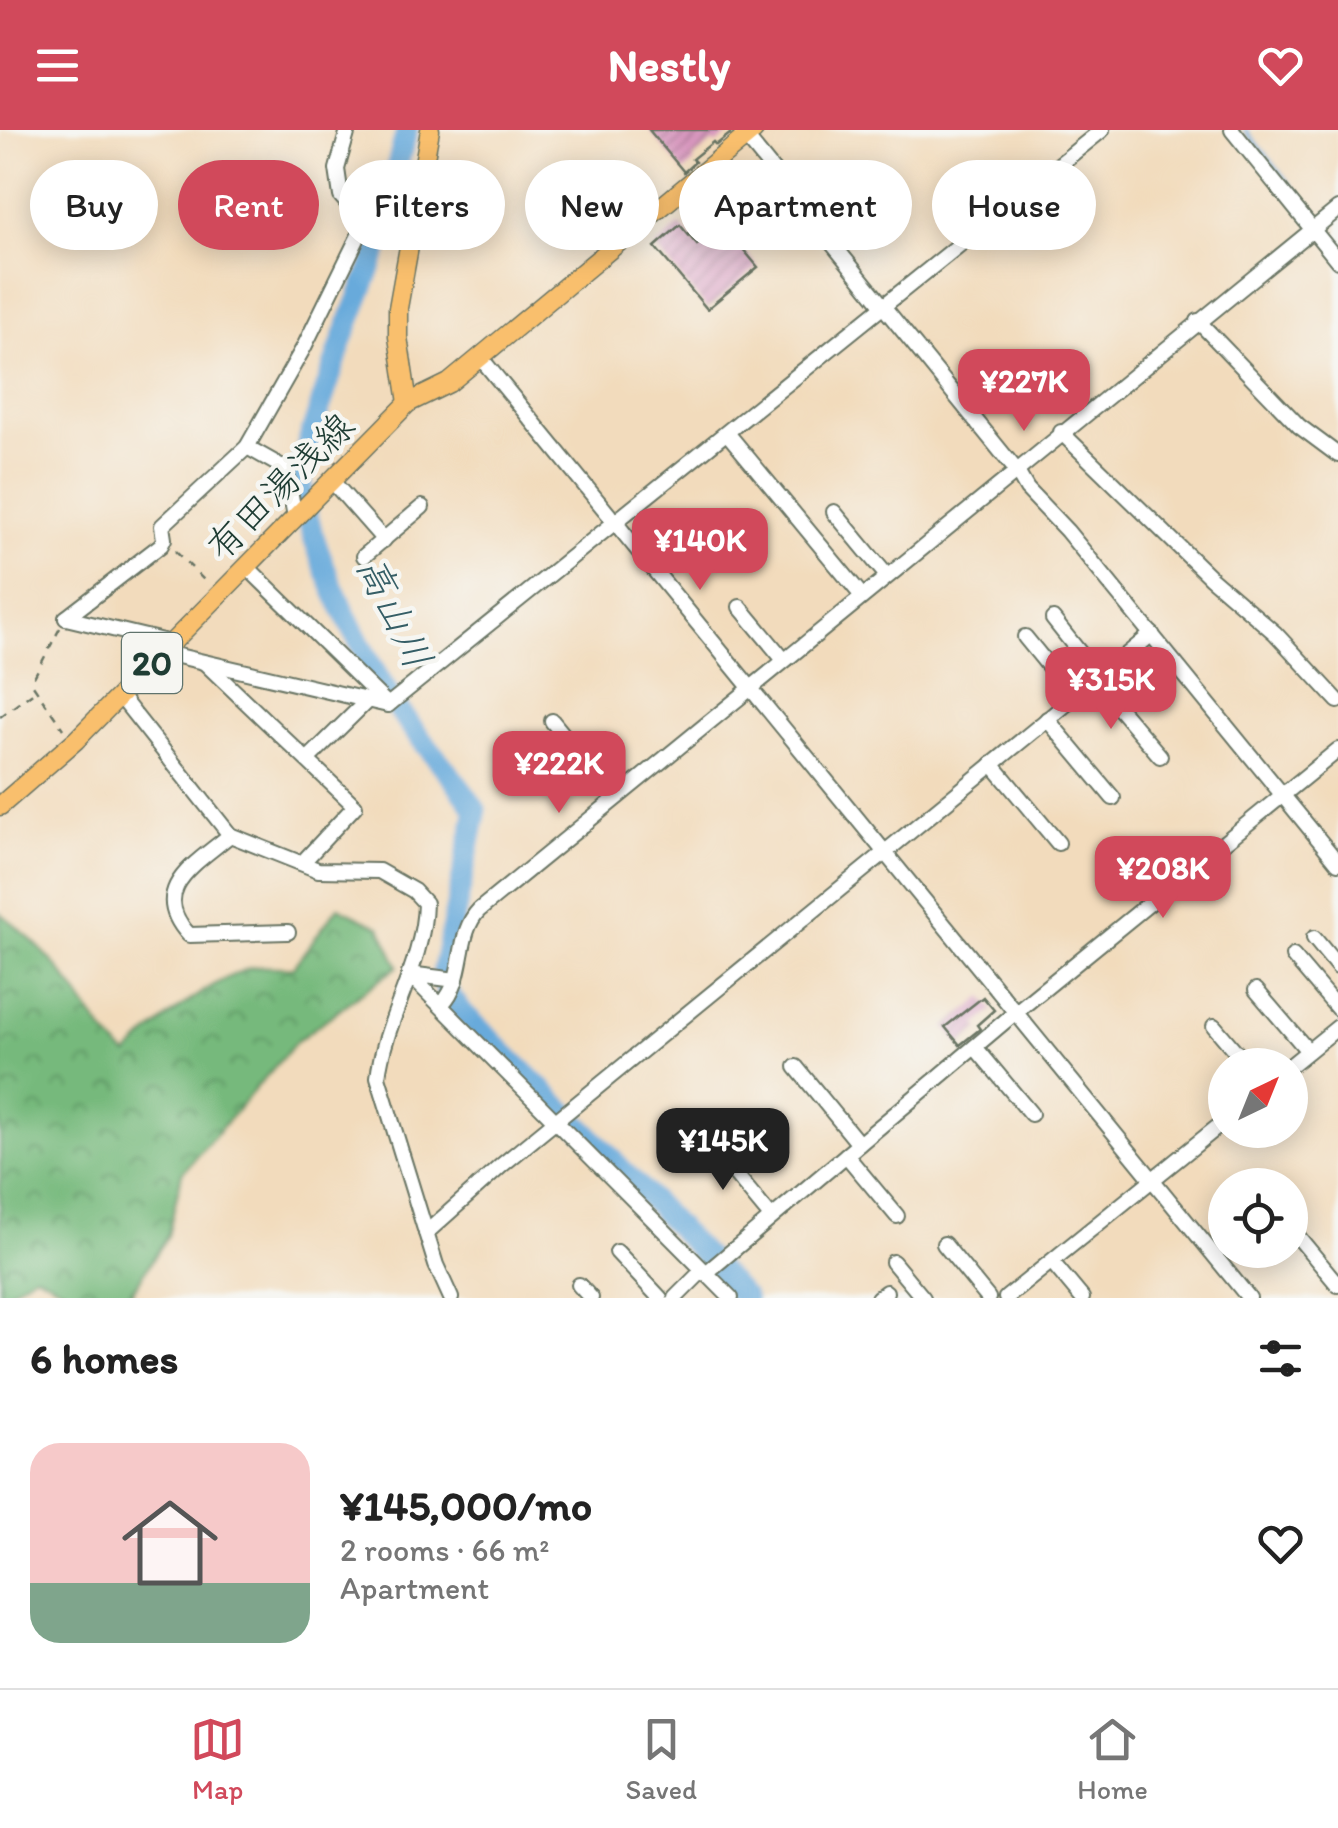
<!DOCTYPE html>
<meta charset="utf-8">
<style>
body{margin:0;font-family:Itim,"Klee One",sans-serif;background:#f6f6f6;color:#222;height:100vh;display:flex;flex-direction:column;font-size:38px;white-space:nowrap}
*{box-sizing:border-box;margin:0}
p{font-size:32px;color:#767676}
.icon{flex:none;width:55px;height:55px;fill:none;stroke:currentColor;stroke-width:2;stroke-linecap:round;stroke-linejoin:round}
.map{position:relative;height:1168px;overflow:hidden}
.sheet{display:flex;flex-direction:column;background:#fff;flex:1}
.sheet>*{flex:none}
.hud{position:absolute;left:30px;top:30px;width:1280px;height:90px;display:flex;gap:20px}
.needle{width:65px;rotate:43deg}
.buttons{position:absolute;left:1208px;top:918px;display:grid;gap:20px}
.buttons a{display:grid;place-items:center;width:100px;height:100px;border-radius:50%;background:#fff;box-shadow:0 5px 25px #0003;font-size:50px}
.price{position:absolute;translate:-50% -85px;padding:0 22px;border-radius:20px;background:#d1495b;color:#fff;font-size:32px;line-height:65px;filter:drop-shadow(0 2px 5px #0008)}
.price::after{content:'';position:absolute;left:50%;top:60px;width:30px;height:22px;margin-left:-15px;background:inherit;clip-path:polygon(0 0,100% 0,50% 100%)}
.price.current{background:#222;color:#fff}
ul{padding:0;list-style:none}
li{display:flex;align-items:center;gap:30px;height:250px;padding:0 30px}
li span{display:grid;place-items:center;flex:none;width:280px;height:200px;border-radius:30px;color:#555}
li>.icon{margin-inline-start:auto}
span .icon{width:120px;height:120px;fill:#fffc;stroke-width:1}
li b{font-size:42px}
h2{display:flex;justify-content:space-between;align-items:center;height:120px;padding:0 30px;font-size:42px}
.pill{padding:0 35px;border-radius:45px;background:#fff;box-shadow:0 5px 25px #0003;font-size:35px;line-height:90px}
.pill.current{background:#d1495b;color:#fff}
header{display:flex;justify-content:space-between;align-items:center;height:130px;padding:0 30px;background:#d1495b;color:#fff;font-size:45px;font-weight:700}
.dock{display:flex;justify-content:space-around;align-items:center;height:140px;border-top:2px solid #e0e0e0;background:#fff;font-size:28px;color:#767676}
.dock a{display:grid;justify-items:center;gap:5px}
.dock .current{color:#d1495b}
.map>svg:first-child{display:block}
.forest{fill:url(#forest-crowns);stroke:#4a7b58;stroke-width:2.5}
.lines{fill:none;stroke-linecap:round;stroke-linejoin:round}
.stream{stroke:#67aadb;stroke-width:4}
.river{stroke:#67aadb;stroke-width:22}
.building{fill:url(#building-hatch)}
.minor-casing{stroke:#697464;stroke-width:18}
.major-casing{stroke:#697464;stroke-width:21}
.path{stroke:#697464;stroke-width:2.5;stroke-dasharray:8 8;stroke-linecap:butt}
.minor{stroke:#fff;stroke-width:14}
.major{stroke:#f9bf6d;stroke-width:18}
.labels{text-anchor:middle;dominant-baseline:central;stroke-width:9;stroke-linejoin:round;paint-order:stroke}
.shield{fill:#f6f6f2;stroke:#60746d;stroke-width:2.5}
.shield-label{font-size:35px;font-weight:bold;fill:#1f3d34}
.street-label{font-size:38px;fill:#1f3d34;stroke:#f6f6f2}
.water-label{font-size:40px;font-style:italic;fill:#355e66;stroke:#f6f6f2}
</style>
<header><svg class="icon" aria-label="menu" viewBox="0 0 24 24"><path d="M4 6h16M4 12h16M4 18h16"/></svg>Nestly<svg class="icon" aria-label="heart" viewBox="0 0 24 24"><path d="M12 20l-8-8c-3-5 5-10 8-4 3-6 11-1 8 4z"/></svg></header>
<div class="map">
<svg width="1338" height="1168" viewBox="0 0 1338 1168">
<defs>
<pattern id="forest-crowns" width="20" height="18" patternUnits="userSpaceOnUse" patternTransform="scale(2.5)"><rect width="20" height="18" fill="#76b97c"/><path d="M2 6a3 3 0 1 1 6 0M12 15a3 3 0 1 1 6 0" fill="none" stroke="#609866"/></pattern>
<pattern id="building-hatch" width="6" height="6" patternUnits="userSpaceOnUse" patternTransform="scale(2.5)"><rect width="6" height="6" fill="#d897be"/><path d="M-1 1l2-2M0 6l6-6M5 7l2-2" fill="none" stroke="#af7c9b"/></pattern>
</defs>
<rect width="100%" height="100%" fill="#f6f6f2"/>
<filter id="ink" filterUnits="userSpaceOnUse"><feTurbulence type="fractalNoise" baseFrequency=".01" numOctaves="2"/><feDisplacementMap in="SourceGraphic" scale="20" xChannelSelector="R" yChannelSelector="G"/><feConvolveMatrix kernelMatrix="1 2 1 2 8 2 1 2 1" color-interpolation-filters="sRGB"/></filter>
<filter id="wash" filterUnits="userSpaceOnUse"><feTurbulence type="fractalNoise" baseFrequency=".0048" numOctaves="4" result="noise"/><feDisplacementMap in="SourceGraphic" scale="40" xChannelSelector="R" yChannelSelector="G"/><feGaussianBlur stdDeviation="2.25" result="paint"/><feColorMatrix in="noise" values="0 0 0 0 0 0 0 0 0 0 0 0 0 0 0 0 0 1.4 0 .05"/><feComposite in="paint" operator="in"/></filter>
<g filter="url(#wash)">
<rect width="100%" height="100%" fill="#f2dbbc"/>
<path class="forest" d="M338,777L380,797L398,836L297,911L182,1043L168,1105L129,1167L69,1168L66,1160L35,1144L0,1168V783C21,800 41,817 58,838C83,868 96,899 127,925C160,892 201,857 245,840C258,834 278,838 293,837Z"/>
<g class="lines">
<g class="stream">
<path d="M1245,0L1319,90"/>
<path d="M1325,97L1338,113"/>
</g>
<path class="river" d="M407,0L386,77L383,107L345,203L303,328C288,384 367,536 401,583C425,617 455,646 476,681L443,842L446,860L461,881L591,1007L745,1168"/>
</g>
<g id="blocks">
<g class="building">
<path d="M649,0H731V3L716,15L713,12L692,29L695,32L684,42Z"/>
<path d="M722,94L758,137L707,179L655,117L680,95L697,115Z"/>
<path d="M983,867L994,880L977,895L980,899L960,915L945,897Z"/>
</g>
</g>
</g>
<g filter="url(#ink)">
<use href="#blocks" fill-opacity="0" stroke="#697464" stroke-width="2.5"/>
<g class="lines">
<g class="minor-casing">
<g id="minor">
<path d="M348,0L337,39L341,66L365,93L410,111"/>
<path d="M1232,0L1338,131"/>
<path d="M741,1L1016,340L1027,359L1067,401L1338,733"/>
<path d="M1198,191L1299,296L1338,325"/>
<path d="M480,227L1249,1168"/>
<path d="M1061,302L1211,448L1275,503L1338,571"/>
<path d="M728,304L862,466"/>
<path d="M247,317L286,339L295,387"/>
<path d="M332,351L384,410"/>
<path d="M834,382L887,446"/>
<path d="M364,426L422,377"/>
<path d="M246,436L388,575"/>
<path d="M740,477L784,530"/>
<path d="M66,488L161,415L164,409L162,396L247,317L304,217L365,93"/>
<path d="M66,488L171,513"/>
<path d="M1053,489L1099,547"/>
<path d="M1025,507L1074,567"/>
<path d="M161,522L388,575L1102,0"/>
<path d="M205,533L355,676L302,733"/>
<path d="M1095,550L1160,626"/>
<path d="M120,566L230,705L318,740L379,741L414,761L425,773C424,833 385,888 378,947L436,1135L451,1168"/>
<path d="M1047,589L1113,668"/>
<path d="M552,591L615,668"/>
<path d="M308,629L371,567"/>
<path d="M992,634L1058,713"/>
<path d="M230,705C196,734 147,759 189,805L288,802"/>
<path d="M1314,808L1338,837"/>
<path d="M1293,826L1338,879"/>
<path d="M456,850L409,844L731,1168"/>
<path d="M1256,860L1308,921"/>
<path d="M442,874C467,848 455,805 479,780L1338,79"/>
<path d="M1214,896L1247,935"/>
<path d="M975,917L1031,984"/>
<path d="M1290,936L1338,897"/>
<path d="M796,937L859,1014"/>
<path d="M708,1011L771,1087"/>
<path d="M846,1025L897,1086"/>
<path d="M1290,1097L1338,1155"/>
<path d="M426,1103L502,1035L1152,504"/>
<path d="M944,1114L988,1168"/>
<path d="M617,1122L660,1168"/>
<path d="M893,1132L923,1168"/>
<path d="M1052,1132L1082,1168"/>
<path d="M706,1143L1016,882L1338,620"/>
<path d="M579,1155L591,1168"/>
<path d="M675,1168L703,1140"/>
<path d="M878,1168L886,1162"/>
<path d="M1006,1168L1225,991"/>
</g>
</g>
<g class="major-casing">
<g id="major">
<path d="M408,273L398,207V178L430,0"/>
<path d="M0,676L76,610L408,273L449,253L754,0"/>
</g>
</g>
<g class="path">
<path d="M175,421L208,454"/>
<path d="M60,498L33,549V555L63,599"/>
<path d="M0,587L35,561"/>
</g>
<use href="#minor" class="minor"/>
<use href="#major" class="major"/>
</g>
</g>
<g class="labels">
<rect class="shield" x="122" y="503" width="60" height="60" rx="8"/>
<g class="shield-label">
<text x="152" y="533">20</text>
</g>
<g class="street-label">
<text transform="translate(280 356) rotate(-45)">有田湯浅線</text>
</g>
<g class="water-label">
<text transform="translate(395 482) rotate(64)">高山川</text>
</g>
</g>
</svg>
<div class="buttons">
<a><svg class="needle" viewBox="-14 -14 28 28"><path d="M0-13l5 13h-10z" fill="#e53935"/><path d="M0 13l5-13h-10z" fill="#767676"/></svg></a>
<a><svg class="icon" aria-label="locate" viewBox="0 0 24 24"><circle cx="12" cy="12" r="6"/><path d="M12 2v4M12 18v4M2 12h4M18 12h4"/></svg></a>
</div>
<b class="price" style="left:1024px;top:304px">¥227K</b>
<b class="price" style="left:700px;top:463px">¥140K</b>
<b class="price" style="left:1111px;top:602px">¥315K</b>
<b class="price" style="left:559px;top:686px">¥222K</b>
<b class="price" style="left:1163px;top:791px">¥208K</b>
<b class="price current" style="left:723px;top:1063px">¥145K</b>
<div class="hud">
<a class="pill">Buy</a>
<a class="pill current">Rent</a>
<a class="pill">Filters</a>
<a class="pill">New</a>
<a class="pill">Apartment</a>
<a class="pill">House</a>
</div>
</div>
<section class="sheet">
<h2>6 homes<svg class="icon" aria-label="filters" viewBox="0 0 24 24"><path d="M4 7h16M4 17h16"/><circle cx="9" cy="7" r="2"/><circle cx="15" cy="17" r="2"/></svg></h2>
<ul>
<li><span style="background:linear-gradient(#f6c9c9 70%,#7fa58c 0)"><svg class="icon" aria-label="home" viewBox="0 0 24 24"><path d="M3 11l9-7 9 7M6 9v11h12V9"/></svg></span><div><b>¥145,000/mo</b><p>2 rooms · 66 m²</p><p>Apartment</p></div><svg class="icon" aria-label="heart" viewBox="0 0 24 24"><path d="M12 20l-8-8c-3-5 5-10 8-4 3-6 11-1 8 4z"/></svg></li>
</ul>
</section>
<nav class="dock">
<a class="current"><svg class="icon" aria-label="map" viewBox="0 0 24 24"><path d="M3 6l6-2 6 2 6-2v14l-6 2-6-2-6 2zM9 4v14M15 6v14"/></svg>Map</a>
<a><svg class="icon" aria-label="saved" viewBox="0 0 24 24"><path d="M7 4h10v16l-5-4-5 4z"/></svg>Saved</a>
<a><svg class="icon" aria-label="home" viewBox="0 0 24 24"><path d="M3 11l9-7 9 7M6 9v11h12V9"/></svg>Home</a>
</nav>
